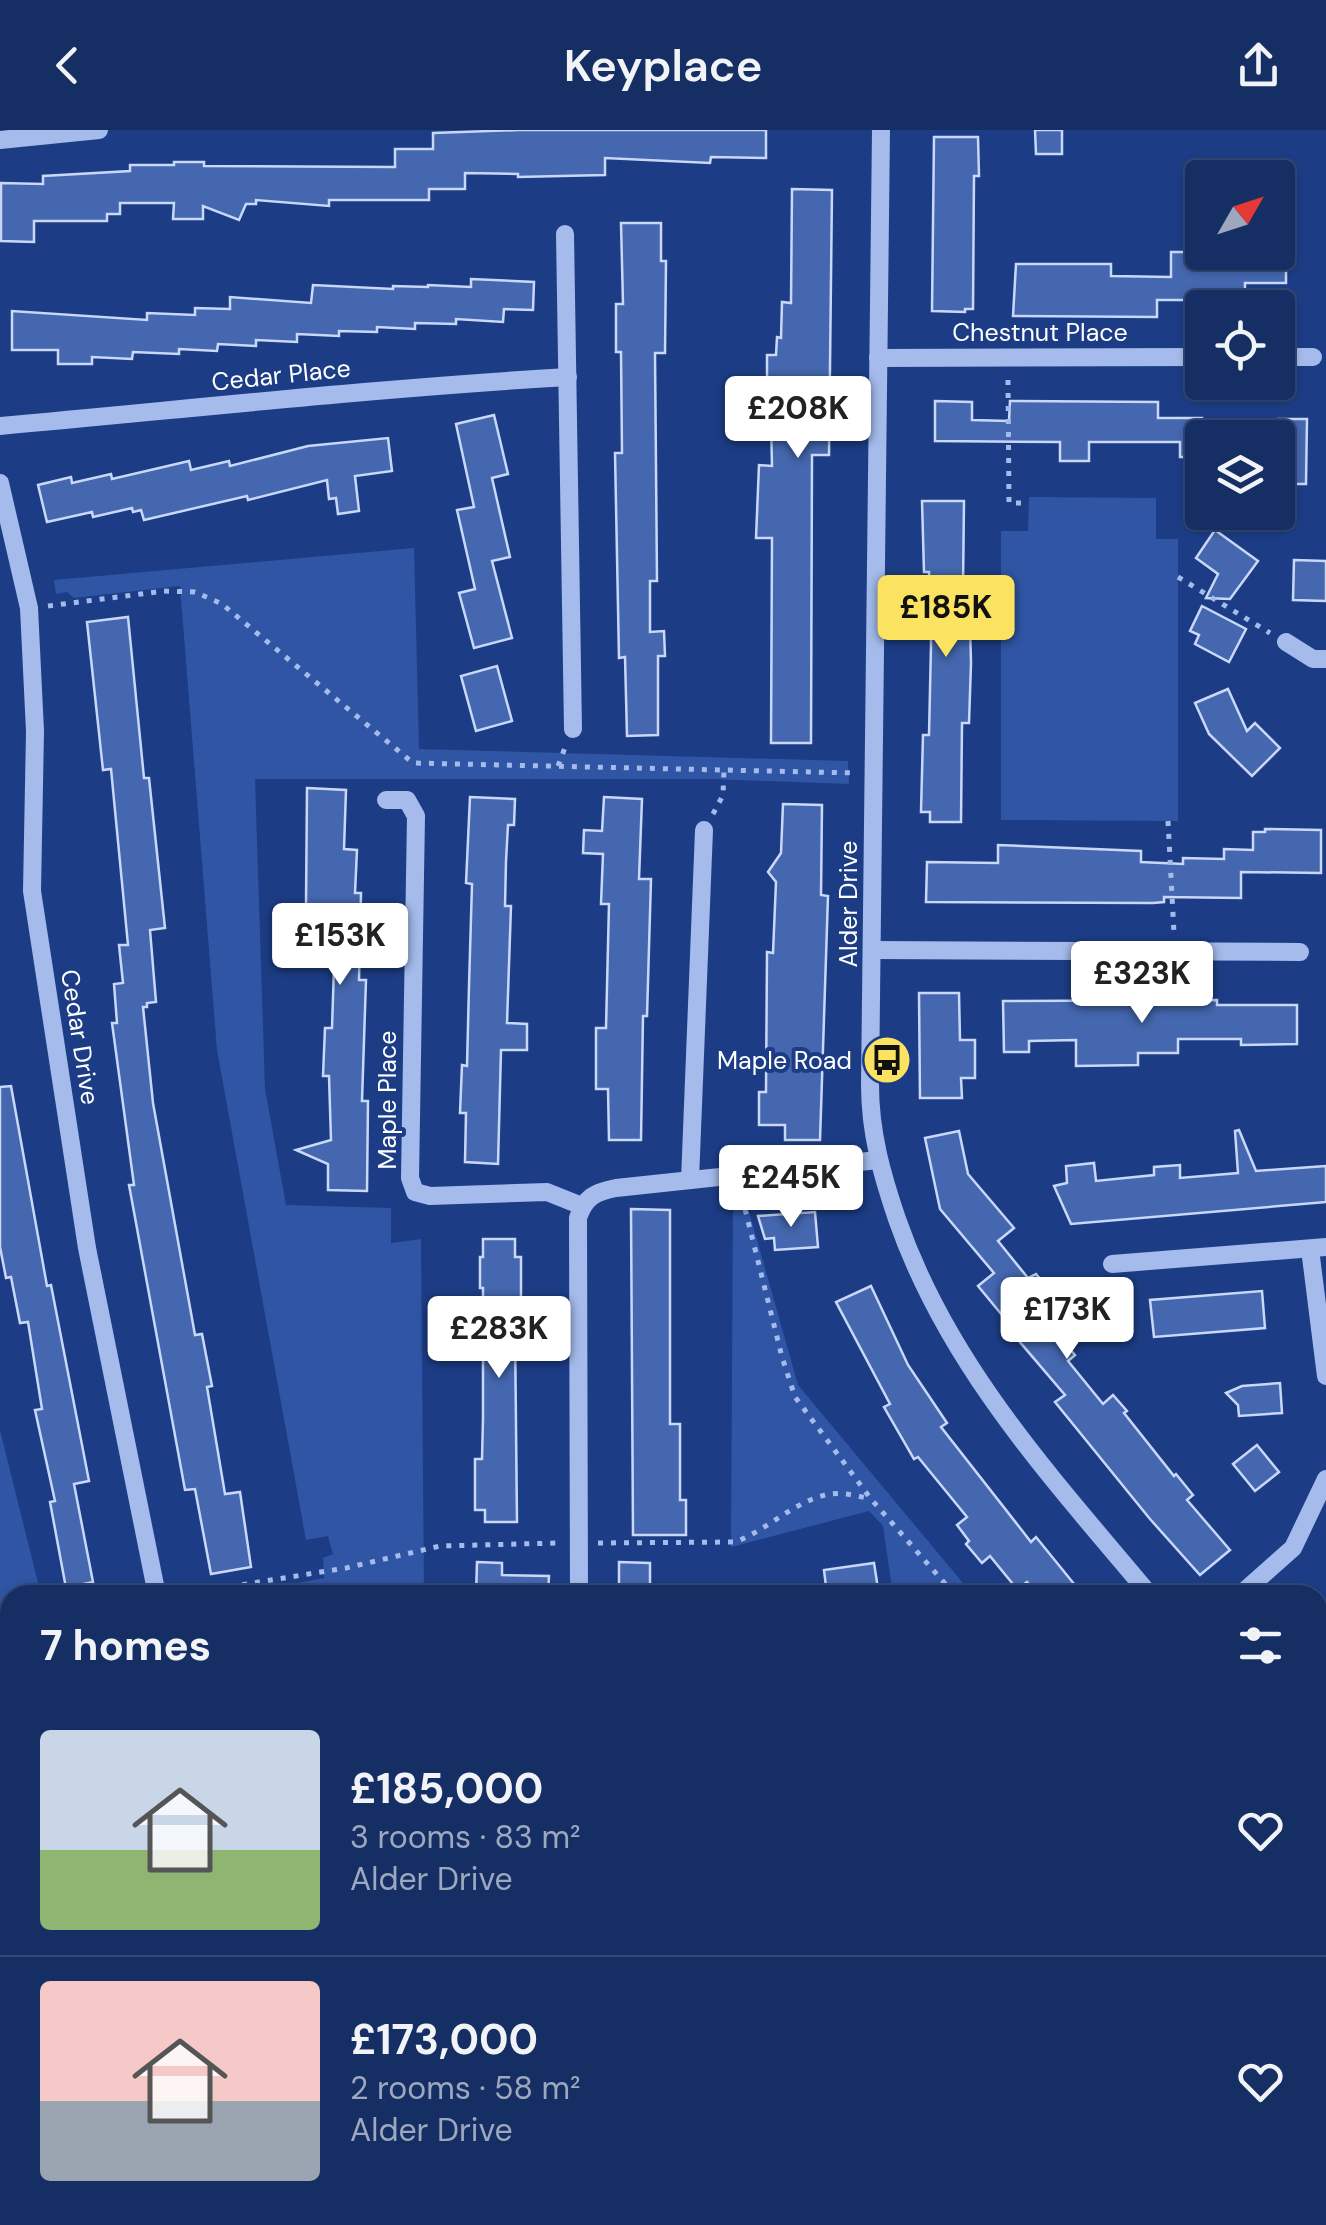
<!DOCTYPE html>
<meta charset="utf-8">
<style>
body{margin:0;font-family:"DM Sans",sans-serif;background:#1e366a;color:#f1f3f6;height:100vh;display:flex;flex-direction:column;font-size:38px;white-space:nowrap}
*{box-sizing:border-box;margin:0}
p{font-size:32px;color:#9da8bf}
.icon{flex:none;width:55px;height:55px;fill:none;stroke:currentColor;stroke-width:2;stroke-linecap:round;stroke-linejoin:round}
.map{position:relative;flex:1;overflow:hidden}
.drawer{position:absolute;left:0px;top:1455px;width:1328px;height:640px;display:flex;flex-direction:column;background:#152e64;border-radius:30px 30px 0 0;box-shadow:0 2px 8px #0004,0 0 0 2px #344a78}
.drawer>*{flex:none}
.needle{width:65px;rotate:51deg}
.fabs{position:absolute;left:1185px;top:30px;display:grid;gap:20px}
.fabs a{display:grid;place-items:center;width:110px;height:110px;border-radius:10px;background:#152e64;box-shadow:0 2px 8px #0004,0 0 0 2px #344a78;font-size:50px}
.price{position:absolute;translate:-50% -85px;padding:0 22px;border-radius:10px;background:#fff;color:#222;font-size:32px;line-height:65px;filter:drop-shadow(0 2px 5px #0008)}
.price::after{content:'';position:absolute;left:50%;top:60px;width:30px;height:22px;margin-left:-15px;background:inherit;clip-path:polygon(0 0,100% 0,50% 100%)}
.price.current{background:#fce261;color:#111}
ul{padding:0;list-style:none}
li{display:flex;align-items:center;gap:30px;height:250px;padding:0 40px}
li+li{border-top:2px solid #344a78}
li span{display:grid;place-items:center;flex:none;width:280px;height:200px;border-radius:10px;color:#555}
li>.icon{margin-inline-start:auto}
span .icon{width:120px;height:120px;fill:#fffc;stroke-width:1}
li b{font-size:42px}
h2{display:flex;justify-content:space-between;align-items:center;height:120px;padding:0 40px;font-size:42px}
header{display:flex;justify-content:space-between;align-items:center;height:130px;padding:0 40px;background:#152e64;font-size:45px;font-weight:600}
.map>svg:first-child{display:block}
.green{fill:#2f55a4}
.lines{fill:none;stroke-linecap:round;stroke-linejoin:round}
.stream{stroke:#97b4ed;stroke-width:8}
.building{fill:#4467af;stroke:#c9d8f8;stroke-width:2.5}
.path{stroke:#a4bbeb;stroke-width:5;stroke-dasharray:5 8;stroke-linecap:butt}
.minor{stroke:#a4bbeb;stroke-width:18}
.labels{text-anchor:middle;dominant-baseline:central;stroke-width:8;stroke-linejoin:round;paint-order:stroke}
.street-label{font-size:25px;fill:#fff;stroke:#1c3d86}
.poi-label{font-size:25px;fill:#fff;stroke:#1c3d86;text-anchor:end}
</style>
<header><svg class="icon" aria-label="back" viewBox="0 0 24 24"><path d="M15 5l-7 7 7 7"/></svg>Keyplace<svg class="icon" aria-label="share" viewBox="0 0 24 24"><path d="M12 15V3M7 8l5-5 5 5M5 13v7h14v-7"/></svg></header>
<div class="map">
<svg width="1326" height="2095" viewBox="0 0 1326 2095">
<rect width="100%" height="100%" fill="#1c3d86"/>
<g class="green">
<path d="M1029,367L1156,368V409H1178V691L1001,690V401H1028Z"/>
<path d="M414,418L419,619L848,631L849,654L711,649H255L265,959L286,1075L391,1078V1113L421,1109L424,1465H235L324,1448L323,1428L333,1424L328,1406L306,1410L217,920L180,456L74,468L67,462L56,464L54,450Z"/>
<path d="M733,1071H746L798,1255L973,1465H893L883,1396L869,1381L731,1417Z"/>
<path d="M0,1300L41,1465H10V1792L0,1761Z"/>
<path d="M148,2085H276L277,2095H152Z"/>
</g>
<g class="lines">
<g class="stream">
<path d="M0,1661L10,1695"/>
<path d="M122,2085L124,2095"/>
</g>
</g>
<g class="building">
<path d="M519,0H766V28L711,27L710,33L605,28V45L518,47V44L465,43V59H429V70H329V76L256,70V74H246L239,90L203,76V89H173L174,73H120V84H107V91H34V112L1,111V53L43,54V46L130,41V35H174V32H204V36L395,37V19H433V3Z"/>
<path d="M1035,0H1062V24H1036Z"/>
<path d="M934,7H978L979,46H974L973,179H965V182L932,181Z"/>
<path d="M792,59L832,60L829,325H812L811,613H771L772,408H756L759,335L772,336L771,291H780V250H767V225H776L777,207L781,208L782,172L791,173Z"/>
<path d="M621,93H661V131H666L665,223H655L657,451H650V502L664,501L665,526H658V605L627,606L625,527L619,528L615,323H622L621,222H616V174H623Z"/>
<path d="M1171,122H1286V153H1245V161H1200V170H1157V187L1013,186L1016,134H1111V146L1171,147Z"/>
<path d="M471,149L534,152L533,180L504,179L503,192L456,189V194L415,193V199L377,197V202L339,201V206L297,204V212L256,210V216L218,214L217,221L179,219V224L133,222L132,229L92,227V234H58V220H12V181L147,190V183L195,185V178L230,179V167L311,173L313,155L393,159V156L428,157V155L471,157Z"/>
<path d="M935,271L972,272V290L1009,291L1010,271L1158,272V288H1202V327H1180V312H1089V331H1060V312L935,311Z"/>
<path d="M494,285L508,344L492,348L510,427L492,431L512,508L474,518L459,463L475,459L457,380L474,377L456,294Z"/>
<path d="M1278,289H1307L1306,354H1278Z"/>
<path d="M388,308L392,341L355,346L359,381L338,384L336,368L329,369L327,350L248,370L247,366L144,390L141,380L133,382L132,378L93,387L92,382L47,392L38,355L71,347L72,353L111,344L112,349L189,331L191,340L229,331L230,336L308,316Z"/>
<path d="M922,371H964L963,457H969L971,533L969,593H962L961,692H930V682H921L923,605H929L931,515L929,442H924Z"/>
<path d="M1215,400L1258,431L1230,469L1206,468L1218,444L1196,428Z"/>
<path d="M1294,430L1326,431V471L1293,470Z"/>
<path d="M1202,476L1246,499L1229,532L1195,514L1199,505L1190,501Z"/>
<path d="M128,487L144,648H149L165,798L150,800L156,872L147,873V877H143L153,973L195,1205L202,1204L212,1256L207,1257L225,1364L240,1362L251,1437L211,1444L195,1359L185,1360L134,1082L129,1055H134L112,893H117L114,854L123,853L119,815H128L111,639L103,640L87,492Z"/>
<path d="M497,536L512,591L476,601L461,546Z"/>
<path d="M1228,559L1247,601L1255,593L1280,618L1252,646L1209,604L1195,573Z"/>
<path d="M307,658L346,660L344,719L357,720L355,763H361L359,850H366L362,971H368L367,1061L328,1060V1034L296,1020L331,1010L329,946H323L325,898H332L334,837L322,836V777L306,776Z"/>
<path d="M470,667L515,669L514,695H508L506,731L505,776H511L507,893L527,894V920H501L498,1034L465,1032L466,983H460L462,935L467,936L469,856L472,754L466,753Z"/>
<path d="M604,667L642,669L639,749H651L647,886H643L641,1010H609L608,959H596V898H606L609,774H601L603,724L583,723L584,700L602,701Z"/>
<path d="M783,674L822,675L821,765L828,766L820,1010H785V995H759V962H766L767,822L773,823L776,752L768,742L781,723Z"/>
<path d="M1265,699L1321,700V743L1241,742V768L1164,767V772L1153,773L926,772L927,732L998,733V715L1141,721V732L1183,734V728L1224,729V719L1253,720V702H1265Z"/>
<path d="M919,863H959L960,910H975V948H961L962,968H920Z"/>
<path d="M1217,870V875H1297V914L1241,915V909H1178V923H1138V935L1076,936V910L1029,911V922H1004L1003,871Z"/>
<path d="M11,956L47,1156L51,1155L89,1351L74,1354L93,1452L66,1458L50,1372L55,1371L35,1280L42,1279L28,1192L20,1193L11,1147L6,1148L0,1117V957Z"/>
<path d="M1239,1000L1256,1041L1326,1036V1072L1071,1094L1054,1056L1067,1053L1066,1036L1094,1033L1096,1051L1154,1045V1037L1180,1035V1048L1238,1043L1235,1001Z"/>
<path d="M959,1001L968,1044L1014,1098L998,1111L1028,1148L1036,1144L1057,1169L1040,1183L1075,1225L1068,1231L1103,1274L1113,1265L1127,1281L1124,1283L1174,1346L1176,1344L1193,1365L1187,1370L1230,1420L1200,1445L1150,1389L1055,1272L1065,1265L1013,1204L1016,1202L978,1156L994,1143L940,1079L925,1008Z"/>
<path d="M631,1079L670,1080V1294H680V1370H686V1405H633Z"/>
<path d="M815,1082L818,1117L775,1120L774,1108L765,1109L758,1086Z"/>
<path d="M483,1109H515V1127H521V1198L515,1199L517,1392H485V1380H475V1329H482L483,1288V1158H480V1127H483Z"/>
<path d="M871,1156L908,1235L947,1293L941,1297L1031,1412L1036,1407L1083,1465H1038L1027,1452L1017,1459L990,1426L982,1433L966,1414L969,1411L957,1395L967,1387L918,1327L914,1329L884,1277L890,1274L836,1172Z"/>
<path d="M1262,1161L1265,1198L1154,1207L1150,1170Z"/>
<path d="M1280,1253L1282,1283L1239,1286L1238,1275L1226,1263L1242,1256Z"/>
<path d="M1257,1315L1279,1342L1255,1361L1233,1334Z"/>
<path d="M477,1432L502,1433V1445L549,1446L548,1465H476Z"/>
<path d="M619,1432L650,1433V1460H619Z"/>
<path d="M874,1433L879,1465H827L824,1440Z"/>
</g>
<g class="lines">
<g class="path">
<path d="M1008,250L1009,373H1029"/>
<path d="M1178,447L1270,503"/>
<path d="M48,476L164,461L195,462L222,474L413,633L856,643"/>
<path d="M558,636L566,615"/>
<path d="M713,684L723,665L724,640"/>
<path d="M1168,691L1174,803"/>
<path d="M742,1067L782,1227L795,1267L871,1369L955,1465"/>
<path d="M598,1413L735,1412C768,1400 795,1370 830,1364C843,1362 858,1366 871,1369"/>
<path d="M85,1465L93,1459L107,1465"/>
<path d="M178,1465L346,1438L440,1416L557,1413"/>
<path d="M0,1504L10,1501"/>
<path d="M0,1550L10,1587"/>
<path d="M148,2085L151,2095"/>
<path d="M221,2085L236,2095"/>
<path d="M92,2095L97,2085"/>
<path d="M400,2095L417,2092"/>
</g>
<g class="minor">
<path d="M881,0L870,955C870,1003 882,1045 897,1089C948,1236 1052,1348 1150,1465"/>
<path d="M0,10L99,0"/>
<path d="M565,104L573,599"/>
<path d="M1278,227H1313"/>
<path d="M878,228L1202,227"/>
<path d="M0,296C189,279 378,258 568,247"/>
<path d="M0,353L29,478L35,601L32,761L87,1118L157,1465"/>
<path d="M1286,512L1313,529H1326"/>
<path d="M386,670H407L416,686L410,1048L415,1062L430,1066L547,1062L582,1076"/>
<path d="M872,820L1300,822"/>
<path d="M690,1050L704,700"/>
<path d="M1310,1119L1326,1246"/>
<path d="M1112,1134L1326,1117"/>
<path d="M579,1465L578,1088C585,1067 595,1062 616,1058L878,1030"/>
<path d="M1240,1465L1293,1418L1326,1349"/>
<path d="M1318,1666L1326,1677"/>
<path d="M1318,1796L1326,1789"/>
<path d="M434,2085L439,2095"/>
<path d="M870,2085L871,2095"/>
</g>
</g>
<defs>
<g id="bus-disc" transform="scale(2.5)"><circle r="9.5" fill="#fce261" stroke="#1c3d86"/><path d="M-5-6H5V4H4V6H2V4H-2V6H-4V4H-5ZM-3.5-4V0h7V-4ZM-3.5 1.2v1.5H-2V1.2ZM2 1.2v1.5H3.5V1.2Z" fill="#111"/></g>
</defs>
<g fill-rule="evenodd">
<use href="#bus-disc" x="887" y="930"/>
</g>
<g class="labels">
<g class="street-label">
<text x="1040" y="202">Chestnut Place</text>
<text transform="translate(281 245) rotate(-6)">Cedar Place</text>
<text transform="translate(848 774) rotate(-90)">Alder Drive</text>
<text transform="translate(80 907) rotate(81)">Cedar Drive</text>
<text transform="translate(387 970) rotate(-90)">Maple Place</text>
</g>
<g class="poi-label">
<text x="852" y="930">Maple Road</text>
</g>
</g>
</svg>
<div class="fabs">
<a><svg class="needle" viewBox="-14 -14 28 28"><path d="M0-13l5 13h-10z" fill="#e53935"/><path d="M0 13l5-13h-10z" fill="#9da8bf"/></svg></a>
<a><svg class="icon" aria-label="locate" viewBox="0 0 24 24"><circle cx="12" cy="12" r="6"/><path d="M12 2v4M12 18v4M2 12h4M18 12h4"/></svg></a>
<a><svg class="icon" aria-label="layers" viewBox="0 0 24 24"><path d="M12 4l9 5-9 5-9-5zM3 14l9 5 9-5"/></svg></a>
</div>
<b class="price" style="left:798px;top:331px">£208K</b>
<b class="price current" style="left:946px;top:530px">£185K</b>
<b class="price" style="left:340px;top:858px">£153K</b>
<b class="price" style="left:1142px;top:896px">£323K</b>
<b class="price" style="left:791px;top:1100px">£245K</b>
<b class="price" style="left:1067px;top:1232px">£173K</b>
<b class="price" style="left:499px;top:1251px">£283K</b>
<section class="drawer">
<h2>7 homes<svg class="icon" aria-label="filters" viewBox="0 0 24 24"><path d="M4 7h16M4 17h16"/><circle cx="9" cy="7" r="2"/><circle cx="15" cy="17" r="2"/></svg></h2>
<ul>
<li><span style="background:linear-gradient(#c9d6e8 60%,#8fb573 0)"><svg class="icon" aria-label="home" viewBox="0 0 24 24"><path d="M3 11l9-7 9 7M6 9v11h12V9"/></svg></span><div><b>£185,000</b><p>3 rooms · 83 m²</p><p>Alder Drive</p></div><svg class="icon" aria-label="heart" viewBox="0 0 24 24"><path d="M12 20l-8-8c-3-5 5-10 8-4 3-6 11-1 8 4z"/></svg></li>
<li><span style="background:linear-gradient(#f6c9c9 60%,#9aa5b1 0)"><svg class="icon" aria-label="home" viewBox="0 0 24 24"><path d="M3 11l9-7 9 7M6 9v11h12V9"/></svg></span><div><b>£173,000</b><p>2 rooms · 58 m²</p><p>Alder Drive</p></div><svg class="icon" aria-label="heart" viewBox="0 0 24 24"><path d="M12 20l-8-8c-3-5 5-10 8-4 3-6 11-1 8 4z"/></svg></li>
</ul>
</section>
</div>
